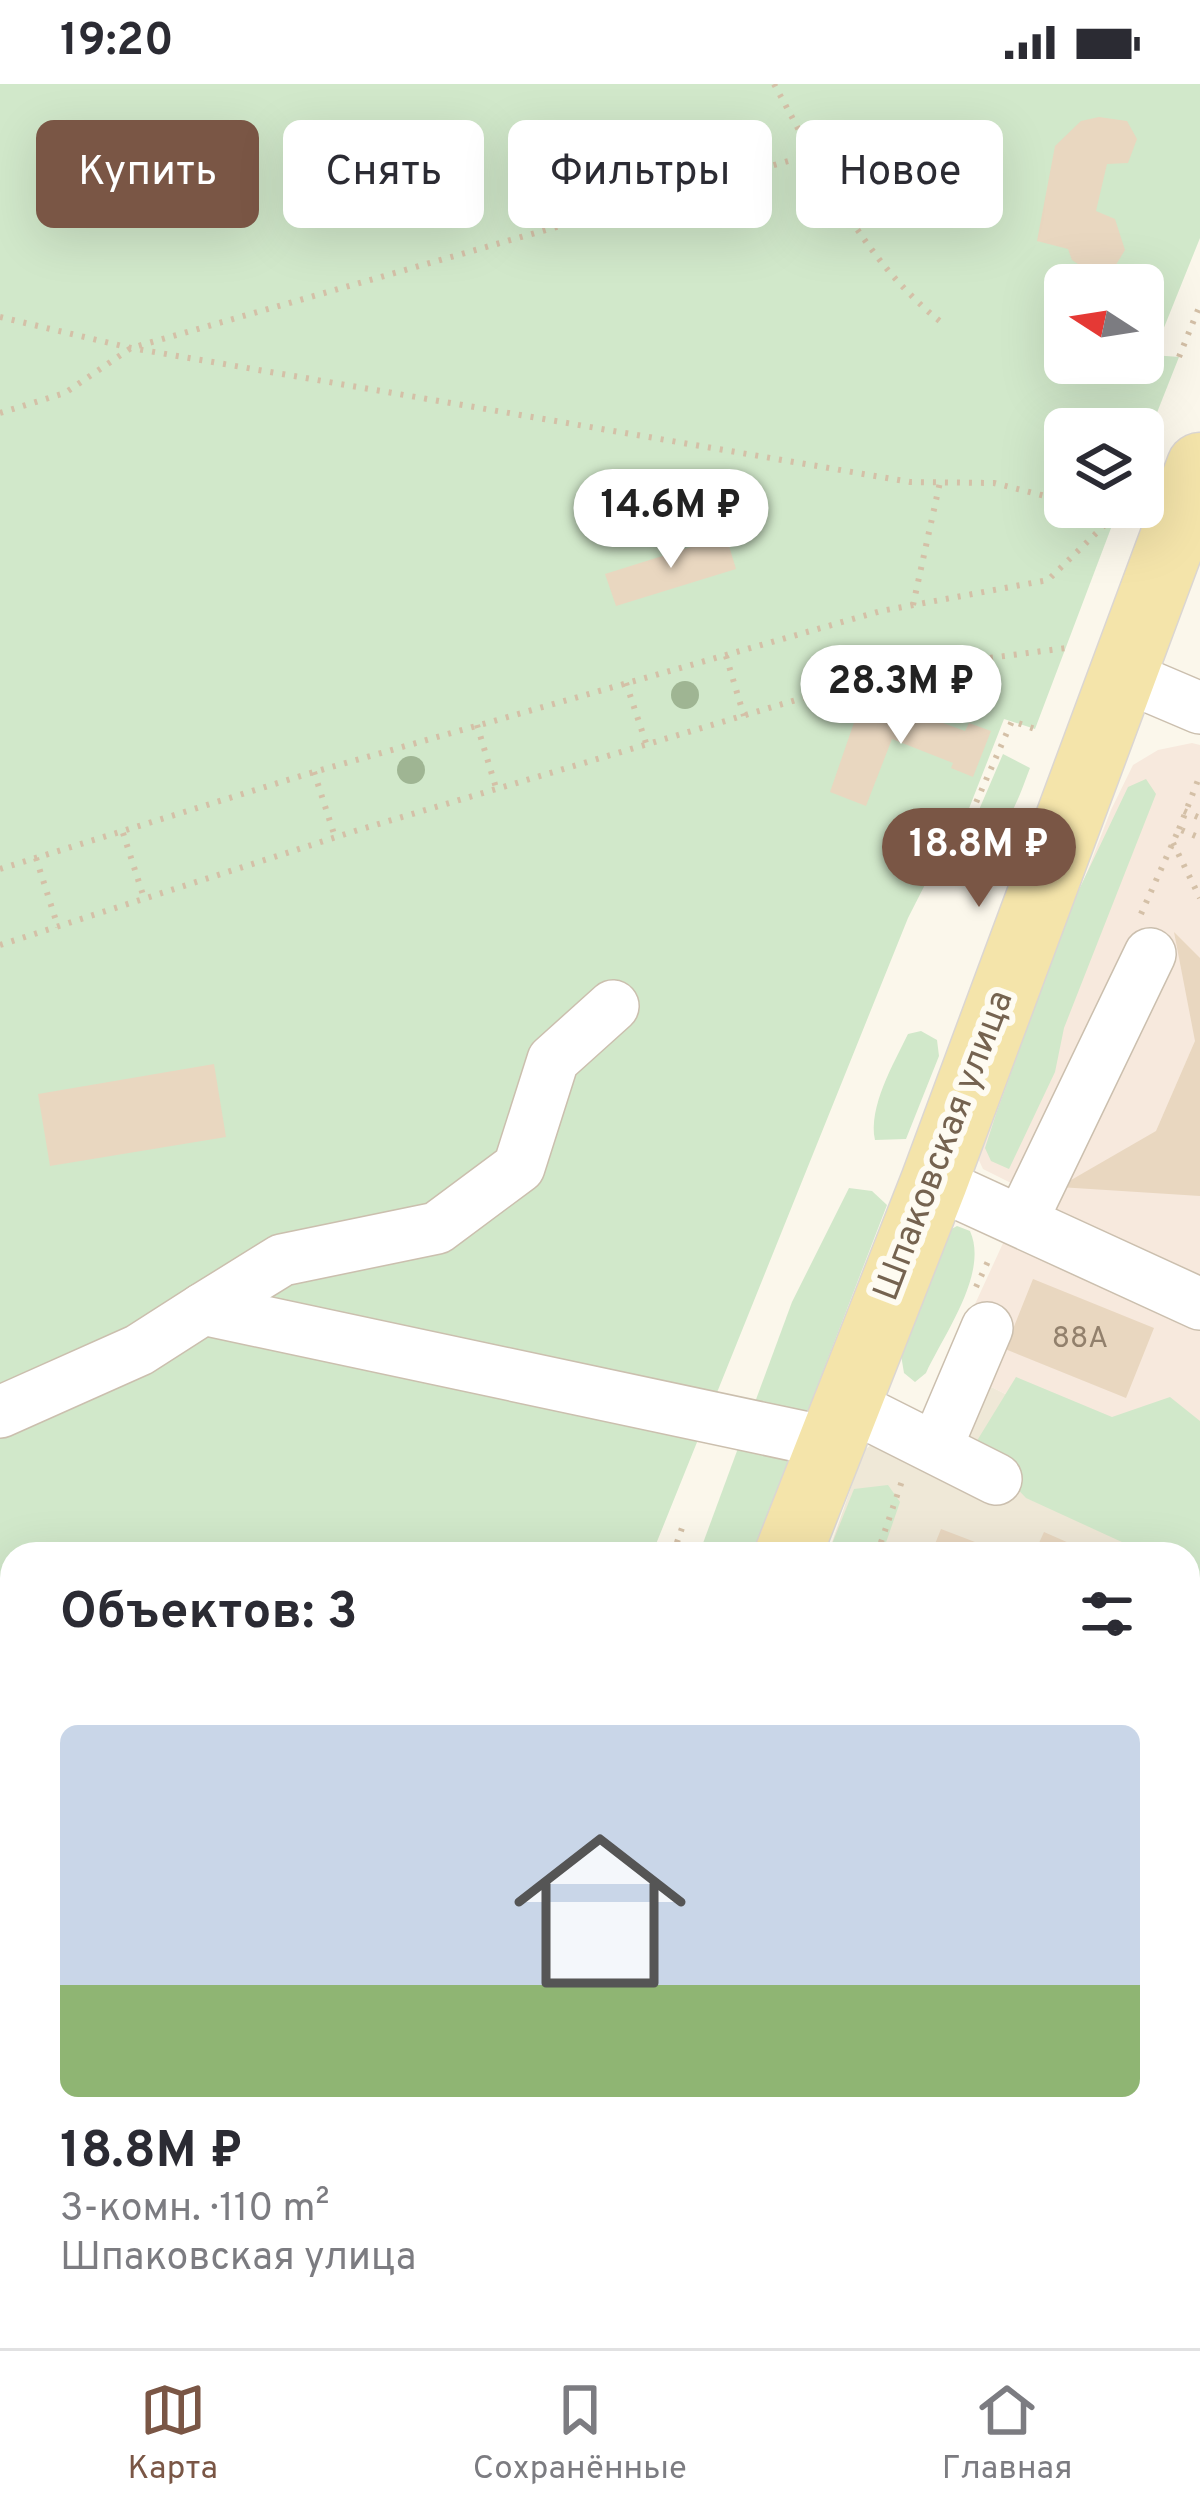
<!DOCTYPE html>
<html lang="ru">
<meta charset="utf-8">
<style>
body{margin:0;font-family:Overpass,sans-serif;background:#f7f7f7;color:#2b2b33;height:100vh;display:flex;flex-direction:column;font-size:45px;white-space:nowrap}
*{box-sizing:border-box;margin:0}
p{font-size:39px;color:#7c7c81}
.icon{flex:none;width:66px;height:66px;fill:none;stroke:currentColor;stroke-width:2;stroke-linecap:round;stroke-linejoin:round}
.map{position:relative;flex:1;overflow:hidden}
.details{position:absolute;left:0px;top:1458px;width:1200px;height:807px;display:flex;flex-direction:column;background:#fff;border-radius:36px 36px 0 0;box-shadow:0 12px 48px #0002}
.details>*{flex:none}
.hud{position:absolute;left:36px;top:36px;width:1128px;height:108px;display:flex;gap:24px}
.needle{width:78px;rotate:282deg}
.fabs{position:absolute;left:1044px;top:180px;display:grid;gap:24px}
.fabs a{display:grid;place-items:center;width:120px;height:120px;border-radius:18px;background:#fff;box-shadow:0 12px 48px #0002;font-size:60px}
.price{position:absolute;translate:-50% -102px;padding:0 27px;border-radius:42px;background:#fff;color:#222;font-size:39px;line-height:78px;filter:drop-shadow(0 3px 6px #0008)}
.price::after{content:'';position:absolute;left:50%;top:72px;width:36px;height:27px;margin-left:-18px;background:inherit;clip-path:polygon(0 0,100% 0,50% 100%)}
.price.on{background:#7a5645;color:#fff}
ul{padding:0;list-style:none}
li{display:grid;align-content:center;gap:24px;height:636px;padding:0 60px}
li+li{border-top:3px solid #e1e1e2}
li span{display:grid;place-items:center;height:372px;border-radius:18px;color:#555}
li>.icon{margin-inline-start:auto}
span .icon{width:216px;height:216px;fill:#fffc;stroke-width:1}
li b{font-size:51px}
h2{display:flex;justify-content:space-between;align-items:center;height:144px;padding:0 60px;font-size:51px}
.tag{padding:0 42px;border-radius:18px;background:#fff;box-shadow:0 12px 48px #0002;font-size:42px;line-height:108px}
.tag.on{background:#7a5645;color:#fff}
.status{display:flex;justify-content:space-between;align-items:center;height:84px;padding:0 60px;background:#fff;direction:ltr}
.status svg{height:33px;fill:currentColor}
.menu{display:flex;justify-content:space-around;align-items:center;height:168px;border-top:3px solid #e1e1e2;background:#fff;font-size:33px;color:#7c7c81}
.menu a{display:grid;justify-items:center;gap:6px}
.menu .on{color:#7a5645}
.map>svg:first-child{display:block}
.residential{fill:#efe8d7}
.commercial{fill:#f7e9dd}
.green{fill:#d1e8ca;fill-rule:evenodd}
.building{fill:#e9d7c0}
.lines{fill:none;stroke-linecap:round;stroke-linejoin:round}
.minor-casing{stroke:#cbbfae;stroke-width:54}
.major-casing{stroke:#dbd6d2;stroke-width:69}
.path{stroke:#d4c0a7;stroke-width:6;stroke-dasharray:3 9;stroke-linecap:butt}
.minor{stroke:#fff;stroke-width:51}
.major{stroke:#f4e4aa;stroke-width:66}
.tree{fill:#9fb593}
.labels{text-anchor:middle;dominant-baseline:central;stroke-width:12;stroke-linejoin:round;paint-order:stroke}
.number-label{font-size:30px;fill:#92806c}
.street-label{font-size:36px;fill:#756350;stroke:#fefbf1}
</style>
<div class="status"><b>19:20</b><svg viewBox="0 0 49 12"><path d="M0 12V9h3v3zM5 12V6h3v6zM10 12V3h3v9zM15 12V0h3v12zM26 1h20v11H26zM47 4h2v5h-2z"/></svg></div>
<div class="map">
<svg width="1200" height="2264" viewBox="0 0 1200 2264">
<rect width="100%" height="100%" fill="#fbf7eb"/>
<path class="residential" d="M947,1281L1200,1407V2264H514L518,2253H1188V1470H828L864,1366L880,1355L918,1367Z"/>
<path class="commercial" d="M1192,659L1200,661V1407L947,1281L1027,1107L983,1085L977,1072L1111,726L1133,681L1158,666Z"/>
<g class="green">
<path d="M0,0H1200V154L1153,271L1179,273L1143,364V345H1065V423H1119L1035,645L1004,635L950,773H939L908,834L652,1470H12V2253H365L361,2264H0ZM1065,201H1143V279H1065Z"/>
<path d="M1003,670L1030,684C1017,718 1003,763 963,773L960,770Z"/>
<path d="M1146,695L1156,710L1064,944L1055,988L1009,1085L991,1077L985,1064L996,1030L1073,818L1128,703Z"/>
<path d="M921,947L937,956L939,972L906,1055L875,1056C868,1023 894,979 908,950Z"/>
<path d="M849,1104L872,1107L887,1121L753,1470H699L792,1218Z"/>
<path d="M957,1142L970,1147C989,1189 944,1250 926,1289L915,1298L904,1289L901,1271L946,1148Z"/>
<path d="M1016,1293L1112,1333L1170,1313L1200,1337V1500L1188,1489V1470H1148L1026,1414L975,1360Z"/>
<path d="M888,1401L900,1418L882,1470H828L854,1405Z"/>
</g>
<g class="building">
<path d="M1099,33L1127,37L1137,55L1128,79L1107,80L1096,127L1115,135L1125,166L1114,184L1090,188L1072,176L1068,165L1037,157L1055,62L1081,37Z"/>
<path d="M726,452L736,485L616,522L605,490Z"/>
<path d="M891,620L965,647L969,639L991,647L973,693L951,684L953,679L892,655L866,722L830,708L858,627Z"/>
<path d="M1174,848L1200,874V1112L1059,1103L1156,1047L1195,957Z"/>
<path d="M214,980L226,1053L50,1082L38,1010Z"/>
<path d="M1033,1195L1154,1244L1126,1314L1005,1265Z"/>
<path d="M941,1445L996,1466L1004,1470H931Z"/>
<path d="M1044,1448L1094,1470H1034Z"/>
<path d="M1188,2117L1200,2122V2184L1188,2179Z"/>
<path d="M669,2253H735L731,2264H665Z"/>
</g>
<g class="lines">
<g class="minor-casing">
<g id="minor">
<path d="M1120,590L1200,624"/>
<path d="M934,1098L1200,1220"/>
<path d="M1022,1136L1150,870"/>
<path d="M203,1225L282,1176L437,1144L519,1083L553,976L613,922"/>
<path d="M847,1320L996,1395"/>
<path d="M0,1328L139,1266L203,1225L831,1359"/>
<path d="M936,1364L987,1244"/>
<path d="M1188,1607L1200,1612"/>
<path d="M1188,2217L1200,2222"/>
<path d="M766,2264L771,2253"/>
</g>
</g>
<g class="major-casing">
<g id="major">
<path d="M788,1470L934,1098L1200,382"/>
<path d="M479,2264L483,2253"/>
</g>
</g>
<g class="path">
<path d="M774,0C823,89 864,179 946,242"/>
<path d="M0,233L131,264L910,398L994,399L1065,417"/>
<path d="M1179,273L1200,221"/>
<path d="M0,329L65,309L131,264L813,70"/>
<path d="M1090,423L1130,435"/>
<path d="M913,521L940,398"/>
<path d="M726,572L744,632"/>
<path d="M626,599L647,662"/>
<path d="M477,641L497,707"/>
<path d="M314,688L335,753"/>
<path d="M1184,727L1200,734"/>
<path d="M1179,745L1200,691"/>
<path d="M123,749L144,814"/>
<path d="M1173,759L1200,814"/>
<path d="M952,773L1012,637L1035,645"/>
<path d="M36,774L58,843"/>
<path d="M0,785L307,690L881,527L1048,496L1116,430"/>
<path d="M1141,830L1179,745L1200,754"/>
<path d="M0,861L355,747L897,586L1066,564"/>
<path d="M976,1203L991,1171"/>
<path d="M673,1470L682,1444"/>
<path d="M877,1470L903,1394"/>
<path d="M376,2264L381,2253"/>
<path d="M573,2264L577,2253"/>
</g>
<use href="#minor" class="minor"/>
<use href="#major" class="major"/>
</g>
<g class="tree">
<circle cx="685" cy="611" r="14"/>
<circle cx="411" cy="686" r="14"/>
</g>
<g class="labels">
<g class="number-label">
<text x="1080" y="1255">88А</text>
</g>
<g class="street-label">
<text transform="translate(945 1062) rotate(-69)">Шпаковская улица</text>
</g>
</g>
</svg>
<div class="fabs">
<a><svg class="needle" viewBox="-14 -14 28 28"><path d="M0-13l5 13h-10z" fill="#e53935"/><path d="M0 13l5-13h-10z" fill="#7c7c81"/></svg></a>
<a><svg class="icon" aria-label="layers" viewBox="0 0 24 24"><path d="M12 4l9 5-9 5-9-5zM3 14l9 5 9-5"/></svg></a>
</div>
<b class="price" style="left:671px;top:487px">14.6M ₽</b>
<b class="price" style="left:901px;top:663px">28.3M ₽</b>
<b class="price on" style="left:979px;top:826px">18.8M ₽</b>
<div class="hud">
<a class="tag on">Купить</a>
<a class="tag">Снять</a>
<a class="tag">Фильтры</a>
<a class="tag">Новое</a>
</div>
<section class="details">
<h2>Объектов: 3<svg class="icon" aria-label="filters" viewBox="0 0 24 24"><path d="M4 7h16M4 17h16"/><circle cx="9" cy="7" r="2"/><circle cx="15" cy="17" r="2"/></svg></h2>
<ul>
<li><span style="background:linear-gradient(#c9d6e8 70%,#8fb573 0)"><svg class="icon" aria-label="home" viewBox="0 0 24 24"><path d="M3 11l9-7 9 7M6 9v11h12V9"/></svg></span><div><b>18.8M ₽</b><p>3-комн. · 110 m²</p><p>Шпаковская улица</p></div></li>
</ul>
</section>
</div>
<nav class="menu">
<a class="on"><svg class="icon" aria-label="map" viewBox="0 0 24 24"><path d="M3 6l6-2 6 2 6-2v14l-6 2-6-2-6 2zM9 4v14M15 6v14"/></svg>Карта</a>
<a><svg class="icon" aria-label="saved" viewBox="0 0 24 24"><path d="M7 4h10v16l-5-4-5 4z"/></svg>Сохранённые</a>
<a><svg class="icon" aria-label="home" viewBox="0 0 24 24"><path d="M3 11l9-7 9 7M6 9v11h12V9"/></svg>Главная</a>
</nav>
